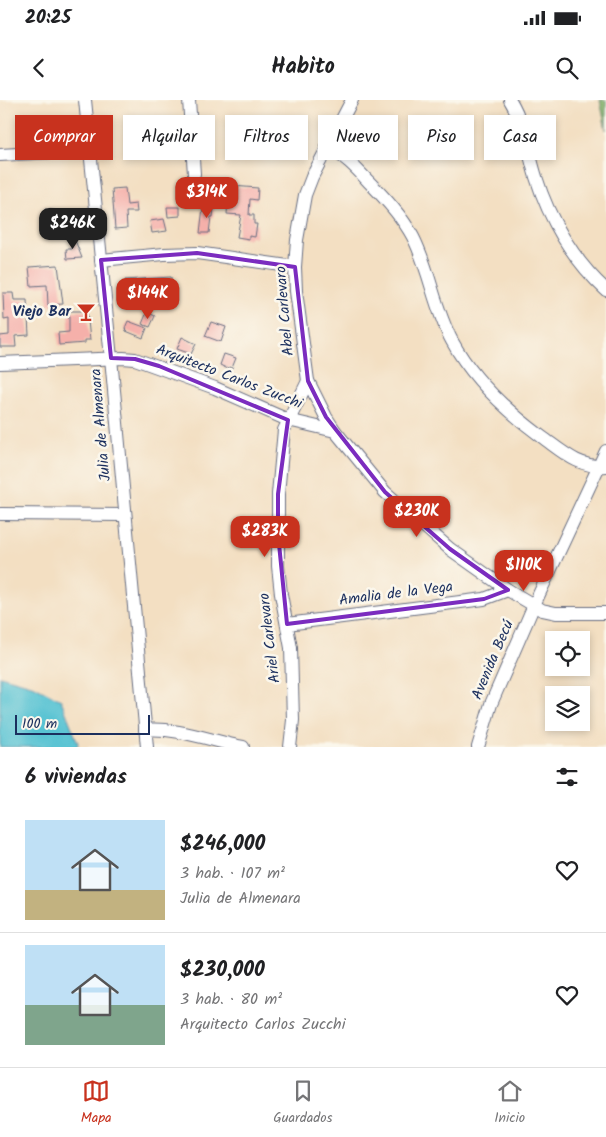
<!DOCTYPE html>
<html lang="es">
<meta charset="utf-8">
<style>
body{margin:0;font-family:Kalam,sans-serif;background:#f2f2f2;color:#202124;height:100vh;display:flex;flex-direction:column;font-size:19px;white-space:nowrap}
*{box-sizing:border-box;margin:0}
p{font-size:16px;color:#757577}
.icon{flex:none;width:28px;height:28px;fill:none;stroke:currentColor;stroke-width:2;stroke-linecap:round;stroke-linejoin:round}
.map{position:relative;height:647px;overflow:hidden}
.side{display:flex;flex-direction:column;background:#fff;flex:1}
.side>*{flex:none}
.guide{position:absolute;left:15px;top:15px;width:576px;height:45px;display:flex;gap:10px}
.controls{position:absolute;left:545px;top:531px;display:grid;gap:10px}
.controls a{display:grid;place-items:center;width:45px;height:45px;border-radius:0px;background:#fff;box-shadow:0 2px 8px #0003;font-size:25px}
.scale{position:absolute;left:15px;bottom:12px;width:135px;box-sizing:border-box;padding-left:5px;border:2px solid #1b2f5e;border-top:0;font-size:14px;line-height:18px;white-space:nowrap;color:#1b2f5e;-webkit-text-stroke:4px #fbf7ec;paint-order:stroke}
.price{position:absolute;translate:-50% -42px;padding:0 11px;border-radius:10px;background:#c8321e;color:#fff;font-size:16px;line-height:32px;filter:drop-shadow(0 1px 2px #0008)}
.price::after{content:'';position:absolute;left:50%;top:30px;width:15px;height:11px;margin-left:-8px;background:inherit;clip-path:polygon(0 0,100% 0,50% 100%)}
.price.selected{background:#222;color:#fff}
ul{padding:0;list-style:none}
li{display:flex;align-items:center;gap:15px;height:125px;padding:0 25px}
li+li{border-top:1px solid #e0e0e0}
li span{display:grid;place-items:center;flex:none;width:140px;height:100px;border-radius:0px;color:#555}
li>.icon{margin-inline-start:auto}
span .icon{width:60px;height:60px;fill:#fffc;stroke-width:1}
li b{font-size:21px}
h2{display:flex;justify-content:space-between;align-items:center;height:60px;padding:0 25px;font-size:21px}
.pill{padding:0 18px;border-radius:0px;background:#fff;box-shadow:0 2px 8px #0003;font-size:18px;line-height:45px}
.pill.selected{background:#c8321e;color:#fff}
.status{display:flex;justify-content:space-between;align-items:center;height:35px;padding:0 25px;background:#fff;direction:ltr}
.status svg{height:14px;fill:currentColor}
header{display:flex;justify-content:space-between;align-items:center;height:65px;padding:0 25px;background:#fff;font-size:22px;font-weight:800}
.dock{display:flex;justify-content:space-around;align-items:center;height:70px;border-top:1px solid #e0e0e0;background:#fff;font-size:14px;color:#757577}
.dock a{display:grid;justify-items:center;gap:2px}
.dock .selected{color:#c8321e}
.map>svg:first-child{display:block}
.forest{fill:#86b46c;stroke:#507265}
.water{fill:#58c3d3;stroke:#3a7998}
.building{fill:#f5b0aa}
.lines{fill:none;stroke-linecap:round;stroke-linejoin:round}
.minor-casing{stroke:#676d81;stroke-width:14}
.minor{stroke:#fff;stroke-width:12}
.marked{fill:none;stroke:#7b2cbf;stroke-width:4;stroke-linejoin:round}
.labels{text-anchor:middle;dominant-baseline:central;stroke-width:5;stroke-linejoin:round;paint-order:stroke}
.street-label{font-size:15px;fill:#1b2f5e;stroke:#fbf7ec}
.poi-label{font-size:15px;font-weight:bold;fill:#1b2f5e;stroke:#fbf7ec;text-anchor:end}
</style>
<div class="status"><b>20:25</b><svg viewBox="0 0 49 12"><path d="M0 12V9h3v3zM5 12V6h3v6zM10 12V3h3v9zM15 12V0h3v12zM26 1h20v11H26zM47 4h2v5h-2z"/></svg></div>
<header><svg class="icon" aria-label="back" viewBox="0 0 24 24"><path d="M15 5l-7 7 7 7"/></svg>Habito<svg class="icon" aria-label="search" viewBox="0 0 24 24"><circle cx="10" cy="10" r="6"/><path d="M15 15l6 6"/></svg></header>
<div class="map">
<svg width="606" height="647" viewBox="0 0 606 647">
<rect width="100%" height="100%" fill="#fbf7ec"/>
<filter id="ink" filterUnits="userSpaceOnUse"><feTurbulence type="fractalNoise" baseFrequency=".02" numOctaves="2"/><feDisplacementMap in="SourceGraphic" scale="10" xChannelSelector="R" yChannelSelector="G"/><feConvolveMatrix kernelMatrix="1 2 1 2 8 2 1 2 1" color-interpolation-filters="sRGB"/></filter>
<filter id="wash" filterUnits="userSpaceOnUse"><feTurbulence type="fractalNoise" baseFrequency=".0096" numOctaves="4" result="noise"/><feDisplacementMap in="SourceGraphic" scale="20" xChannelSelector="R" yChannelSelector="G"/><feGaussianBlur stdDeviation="1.12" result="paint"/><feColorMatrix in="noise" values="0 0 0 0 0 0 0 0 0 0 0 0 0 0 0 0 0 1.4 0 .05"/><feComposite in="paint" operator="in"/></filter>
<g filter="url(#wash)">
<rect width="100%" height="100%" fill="#f3dfc2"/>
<path class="forest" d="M600,0H606V30Z"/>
<path class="water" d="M0,576L35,586L61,600L78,643L77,647H0Z"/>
<g id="blocks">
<g class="building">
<path d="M232,86L258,88L257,100L250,99L249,115H254V124H257L255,137L249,136V139L237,137L241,115L227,114L228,100H231Z"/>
<path d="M125,88L127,105L136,104L137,112H126L127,128L115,129L112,89Z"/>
<path d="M167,107H180V116L168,117Z"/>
<path d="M203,107H214L213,117H211L209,133H200Z"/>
<path d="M45,109L67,112L66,122L44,119Z"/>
<path d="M164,119L167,131L152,133L150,121Z"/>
<path d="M70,135H73L82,158L67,159L66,149H72Z"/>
<path d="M58,165L63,204L48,205L47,185L31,186L29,167Z"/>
<path d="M171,177L172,193L146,195L147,207L135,208L134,196L126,197L125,180Z"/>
<path d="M3,193H13L14,200H27L29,235L15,236L16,247H0V236L9,235V219L4,220Z"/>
<path d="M69,211H87L90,240H85V243L59,245L58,233L69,232Z"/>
<path d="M147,212L155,216L150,227L142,224Z"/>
<path d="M128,221L147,228L143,238L126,231L125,228Z"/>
<path d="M211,222L226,227L221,242L205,236Z"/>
<path d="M182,237L196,244L191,254L177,249Z"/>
<path d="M224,254L236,258L232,268L229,267L228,269L220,265Z"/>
</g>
</g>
</g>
<g filter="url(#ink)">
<use href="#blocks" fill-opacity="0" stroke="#676d81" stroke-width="1"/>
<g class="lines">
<g class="minor-casing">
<g id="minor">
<path d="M85,0L111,258L147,647"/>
<path d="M189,0L194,74"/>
<path d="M352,0L312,77L305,95L297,140L295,167L296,191L308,281L326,317L335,331L385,392L450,449L508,490L542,510L556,513H606"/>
<path d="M510,0C524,23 528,51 536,77C549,119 573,160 606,190"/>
<path d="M327,47C344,55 356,68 368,81C385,98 402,116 413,137C430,170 434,208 452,241C473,280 507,311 542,337C563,352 579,368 606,366"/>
<path d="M0,55L90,50"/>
<path d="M101,160L164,154L197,153L295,167"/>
<path d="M0,263L123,258L135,259L215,288L288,320L335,331"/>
<path d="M0,414L125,415"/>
<path d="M287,524L484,499L508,490"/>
<path d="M145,630C177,627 211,641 243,647"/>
<path d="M290,647L293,620L291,548L281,494L278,466V394L284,330L308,281"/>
<path d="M478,647L491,604L534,505L606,351"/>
</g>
</g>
<use href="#minor" class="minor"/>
</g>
</g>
<path class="marked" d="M197,153L295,167L308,281L326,317L385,392L450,449L508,490L484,499L287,524L278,434V394L288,320L159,266L135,259L111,258L101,160Z"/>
<defs>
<g id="bar-bare" transform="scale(1.5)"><path d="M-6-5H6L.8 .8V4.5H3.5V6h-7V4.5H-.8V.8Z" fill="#c8321e" stroke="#fbf7ec" stroke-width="2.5" paint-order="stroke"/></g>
</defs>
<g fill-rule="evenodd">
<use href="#bar-bare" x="86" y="212"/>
</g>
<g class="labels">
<g class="street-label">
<text transform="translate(285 211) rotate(-95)">Abel Carlevaro</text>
<text transform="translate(229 277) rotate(21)">Arquitecto Carlos Zucchi</text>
<text transform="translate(101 325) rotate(-95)">Julia de Almenara</text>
<text transform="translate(396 494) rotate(-7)">Amalia de la Vega</text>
<text transform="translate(270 538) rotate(-97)">Ariel Carlevaro</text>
<text transform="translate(493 560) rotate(-67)">Avenida Becú</text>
</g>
<g class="poi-label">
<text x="71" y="212">Viejo Bar</text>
</g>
</g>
</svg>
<div class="controls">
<a><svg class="icon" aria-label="locate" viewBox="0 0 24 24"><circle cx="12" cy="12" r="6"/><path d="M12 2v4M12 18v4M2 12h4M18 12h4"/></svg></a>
<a><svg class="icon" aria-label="layers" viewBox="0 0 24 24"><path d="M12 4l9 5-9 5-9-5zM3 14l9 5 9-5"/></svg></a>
</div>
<div class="scale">100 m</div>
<b class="price" style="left:207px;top:119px">$314K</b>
<b class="price selected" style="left:73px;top:150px">$246K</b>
<b class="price" style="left:148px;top:220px">$144K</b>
<b class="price" style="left:417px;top:438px">$230K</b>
<b class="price" style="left:265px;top:458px">$283K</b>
<b class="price" style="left:524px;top:492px">$110K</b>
<div class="guide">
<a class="pill selected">Comprar</a>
<a class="pill">Alquilar</a>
<a class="pill">Filtros</a>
<a class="pill">Nuevo</a>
<a class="pill">Piso</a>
<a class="pill">Casa</a>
</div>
</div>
<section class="side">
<h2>6 viviendas<svg class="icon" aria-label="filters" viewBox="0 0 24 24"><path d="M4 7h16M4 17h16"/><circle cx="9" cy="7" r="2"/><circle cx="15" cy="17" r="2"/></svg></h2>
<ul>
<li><span style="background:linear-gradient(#bfe0f5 70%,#c2b280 0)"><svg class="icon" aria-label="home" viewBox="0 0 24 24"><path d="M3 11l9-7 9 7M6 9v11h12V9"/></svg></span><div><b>$246,000</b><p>3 hab. · 107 m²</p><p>Julia de Almenara</p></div><svg class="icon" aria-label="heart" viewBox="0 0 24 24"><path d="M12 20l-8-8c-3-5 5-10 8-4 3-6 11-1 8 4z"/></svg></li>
<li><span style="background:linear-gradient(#bfe0f5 60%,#7fa58c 0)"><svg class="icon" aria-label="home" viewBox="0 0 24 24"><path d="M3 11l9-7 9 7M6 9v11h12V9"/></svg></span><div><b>$230,000</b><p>3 hab. · 80 m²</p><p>Arquitecto Carlos Zucchi</p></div><svg class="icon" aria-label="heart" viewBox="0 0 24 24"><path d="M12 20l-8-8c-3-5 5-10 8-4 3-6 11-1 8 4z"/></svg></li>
</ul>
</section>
<nav class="dock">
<a class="selected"><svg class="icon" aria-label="map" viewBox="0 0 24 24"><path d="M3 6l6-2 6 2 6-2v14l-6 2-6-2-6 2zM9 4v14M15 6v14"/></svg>Mapa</a>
<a><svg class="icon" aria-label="saved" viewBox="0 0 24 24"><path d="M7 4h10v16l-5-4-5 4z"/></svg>Guardados</a>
<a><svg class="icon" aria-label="home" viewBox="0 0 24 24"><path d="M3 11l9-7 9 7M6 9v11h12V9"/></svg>Inicio</a>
</nav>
